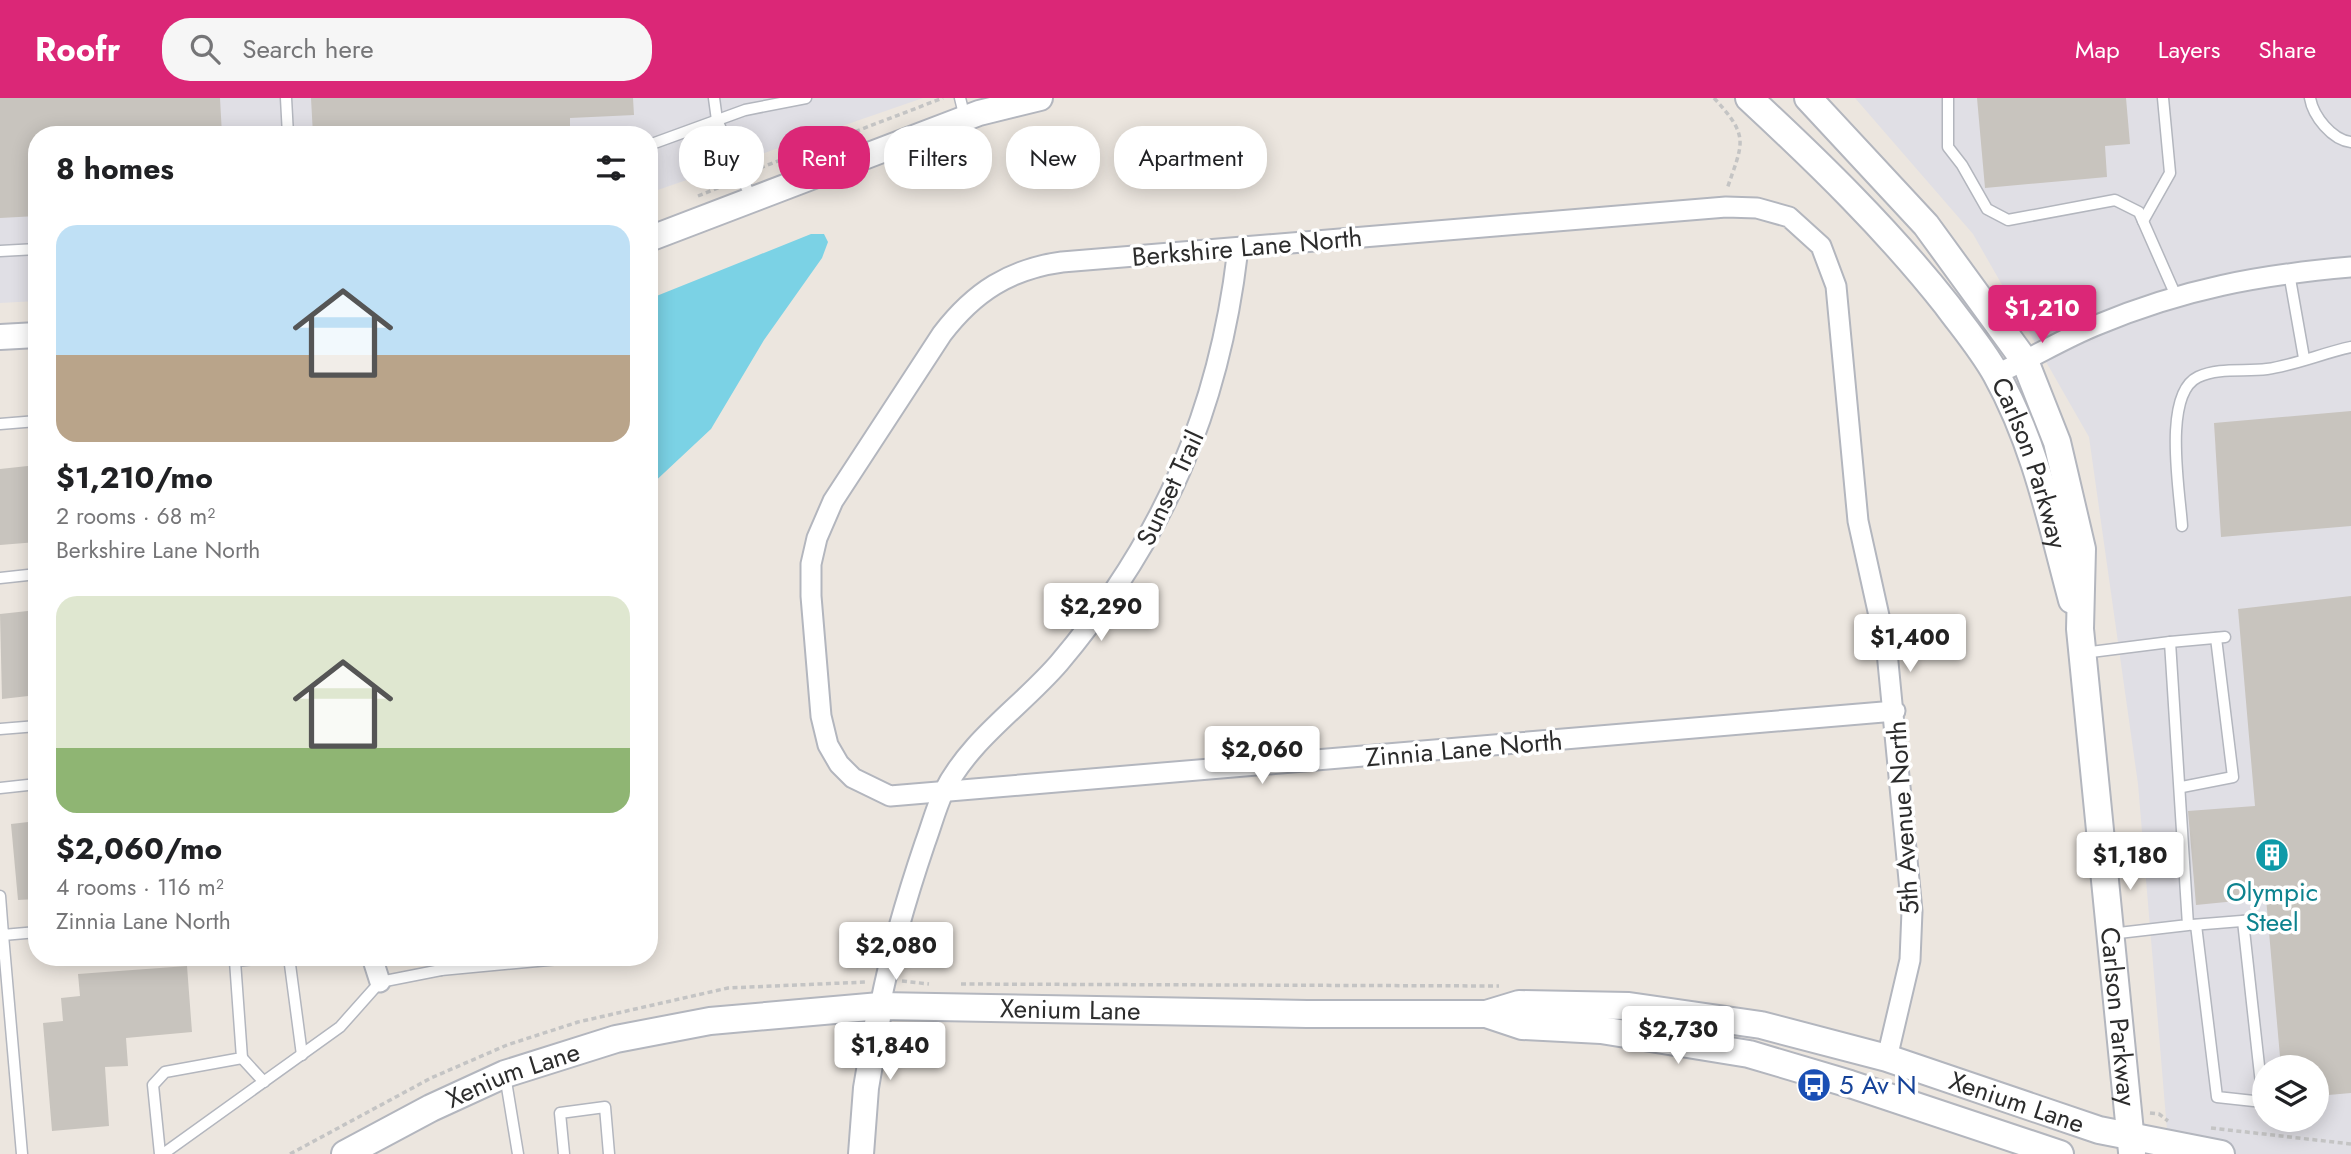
<!DOCTYPE html>
<meta charset="utf-8">
<style>
body{margin:0;font-family:Jost,sans-serif;background:#f6f6f6;color:#202124;height:100vh;display:flex;flex-direction:column;font-size:26px;white-space:nowrap}
*{box-sizing:border-box;margin:0}
p{font-size:23px;color:#757577}
.icon{flex:none;width:38px;height:38px;fill:none;stroke:currentColor;stroke-width:2;stroke-linecap:round;stroke-linejoin:round}
.map{position:relative;flex:1;overflow:hidden}
.panel{position:absolute;left:28px;top:28px;width:630px;height:840px;display:flex;flex-direction:column;background:#fff;border-radius:28px;box-shadow:0 4px 18px #0003}
.panel>*{flex:none}
.banner{position:absolute;left:679px;top:28px;width:665px;height:63px;display:flex;gap:14px}
.fabs{position:absolute;left:2252px;top:957px;display:grid;gap:14px}
.fabs a{display:grid;place-items:center;width:77px;height:77px;border-radius:50%;background:#fff;box-shadow:0 4px 18px #0003;font-size:35px}
.price{position:absolute;translate:-50% -60px;padding:0 16px;border-radius:7px;background:#fff;color:#222;font-size:23px;line-height:46px;filter:drop-shadow(0 2px 4px #0008)}
.price::after{content:'';position:absolute;left:50%;top:42px;width:21px;height:16px;margin-left:-10px;background:inherit;clip-path:polygon(0 0,100% 0,50% 100%)}
.price.on{background:#db2777;color:#fff}
ul{padding:0;list-style:none}
li{display:grid;align-content:center;gap:14px;height:371px;padding:0 28px}
li span{display:grid;place-items:center;height:217px;border-radius:21px;color:#555}
li>.icon{margin-inline-start:auto}
span .icon{width:126px;height:126px;fill:#fffc;stroke-width:1}
li b{font-size:30px}
h2{display:flex;justify-content:space-between;align-items:center;height:84px;padding:0 28px;font-size:30px}
.tag{padding:0 24px;border-radius:28px;background:#fff;box-shadow:0 4px 18px #0003;font-size:24px;line-height:63px}
.tag.on{background:#db2777;color:#fff}
header{display:flex;align-items:center;gap:42px;box-sizing:border-box;height:98px;padding:0 35px;background:#db2777;color:#fff}
header strong{font-size:33px}
nav{display:flex;gap:38px;margin-inline-start:auto;font-size:24px}
.search{width:490px;height:63px;background:#f6f6f6;display:flex;align-items:center;gap:18px;box-sizing:border-box;padding:0 24px;border-radius:28px;color:#757577;font-size:26px}
.map>svg:first-child{display:block}
.industrial{fill:#e0dfe5;fill-rule:evenodd}
.water{fill:#7bd2e5}
.building{fill:#c8c4be}
.lines{fill:none;stroke-linecap:round;stroke-linejoin:round}
.service-casing{stroke:#b3b6be;stroke-width:13}
.minor-casing{stroke:#b3b6be;stroke-width:23}
.tertiary-casing{stroke:#b3b6be;stroke-width:28}
.secondary-casing{stroke:#b3b6be;stroke-width:30}
.path{stroke:#c4c4c4;stroke-width:3.5;stroke-dasharray:5 3.5;stroke-linecap:butt}
.service{stroke:#fff;stroke-width:10}
.minor{stroke:#fff;stroke-width:19}
.tertiary{stroke:#fff;stroke-width:24}
.secondary{stroke:#fff;stroke-width:26}
.labels{text-anchor:middle;dominant-baseline:central;stroke-width:7;stroke-linejoin:round;paint-order:stroke}
.street-label{font-size:26px;fill:#2c2c2c;stroke:#fff}
.culture-label{font-size:26px;fill:#0d838f;stroke:#fff}
.transit-label{font-size:26px;fill:#164399;stroke:#fff;text-anchor:start}
</style>
<header>
<strong>Roofr</strong>
<div class="search"><svg class="icon" aria-label="search" viewBox="0 0 24 24"><circle cx="10" cy="10" r="6"/><path d="M15 15l6 6"/></svg>Search here</div>
<nav><a>Map</a><a>Layers</a><a>Share</a></nav>
</header>
<div class="map">
<svg width="2351" height="1056" viewBox="0 0 2351 1056">
<rect width="100%" height="100%" fill="#ece6df"/>
<g class="industrial">
<path d="M0,0H923L649,95V37H37V203L0,205Z"/>
<path d="M1855,0H2351V1056H2169L2138,686L2089,339L1973,136ZM2264,970H2317V1022H2264Z"/>
</g>
<path class="water" d="M811,136H824L828,144L822,160L764,242L711,331L649,389V201Z"/>
<g class="building">
<path d="M0,0H220L222,37H37V118L0,120Z"/>
<path d="M311,0H633L634,17L570,20V37H313Z"/>
<path d="M1977,0H2126L2130,46L2105,48L2107,79L1985,90Z"/>
<path d="M2351,313V428L2221,439L2214,325Z"/>
<path d="M37,367V444L0,447V371Z"/>
<path d="M2351,498V995L2317,998V970H2281L2266,800L2196,807L2188,713L2255,708L2238,511Z"/>
<path d="M37,512V597L2,601L0,516Z"/>
<path d="M37,723V801L18,802L11,726Z"/>
<path d="M187,868L192,934L126,940L128,968L105,969L109,1028L52,1033L43,925L63,923L61,900L80,898L78,876Z"/>
</g>
<g class="lines">
<g class="service-casing">
<g id="service">
<path d="M286,0L288,37"/>
<path d="M714,0L717,22L751,100"/>
<path d="M960,0L965,20"/>
<path d="M1948,0V49L1962,67L1987,111L2008,122L2115,102L2139,114L2176,198"/>
<path d="M2310,0C2313,18 2332,42 2351,44"/>
<path d="M649,47L745,12L806,0"/>
<path d="M2143,123L2170,75L2163,0"/>
<path d="M0,153L37,151"/>
<path d="M2289,175L2304,260"/>
<path d="M0,326L37,323"/>
<path d="M2182,428C2180,395 2162,296 2198,279C2219,269 2245,274 2267,271C2295,267 2323,255 2351,249"/>
<path d="M0,480L37,476"/>
<path d="M2170,544L2225,539"/>
<path d="M2083,555L2170,544L2188,827L2110,836"/>
<path d="M0,631L37,628"/>
<path d="M2182,689L2233,679L2216,540"/>
<path d="M0,690L37,686"/>
<path d="M0,798L3,837L37,834"/>
<path d="M649,826V836"/>
<path d="M2192,827L2254,822"/>
<path d="M2196,827L2217,999L2263,1004L2243,823"/>
<path d="M3,837L22,1056"/>
<path d="M289,859L302,957"/>
<path d="M440,859L441,872L581,859"/>
<path d="M242,960L264,984"/>
<path d="M505,977L518,1056"/>
<path d="M160,1056L153,987L165,974L242,960L235,863L275,859"/>
<path d="M163,1056L340,929L380,884L441,872"/>
<path d="M564,1056L560,1015L605,1009L609,1056"/>
</g>
</g>
<g class="minor-casing">
<g id="minor">
<path d="M1996,276C2031,261 2062,241 2097,227C2183,191 2259,177 2351,169"/>
<path d="M372,859L380,884"/>
<path d="M880,908C891,852 907,798 925,745C931,729 936,710 943,695C969,642 1021,609 1059,565C1163,442 1220,311 1238,150"/>
<path d="M1887,960L1910,862L1912,813L1887,554L1858,423L1836,188L1821,148L1789,119L1757,110L1726,109L1062,164C1010,171 974,194 942,236L833,403L817,440L811,466V498L821,618L828,647L839,666L853,680L890,698L1895,613"/>
</g>
</g>
<g class="tertiary-casing">
<g id="tertiary">
<path d="M649,141L979,15L1040,0"/>
<path d="M0,239L37,237"/>
<path d="M861,1056L866,990L880,908"/>
</g>
</g>
<g class="secondary-casing">
<g id="secondary">
<path id="s1" d="M1749,0C1819,65 1888,132 1947,207C1964,230 1982,251 1996,276C2036,348 2051,424 2072,502"/>
<path id="s2" d="M1808,0L1926,127L2025,263L2057,344L2082,451L2080,531L2132,1054"/>
<path d="M1486,916L1522,928L1601,932L1749,956L1850,986L2060,1056"/>
<path id="s3" d="M345,1056L431,1010L505,976L616,941L710,923L880,908L1307,916H1486L1519,906L1629,908L1761,927L1887,960L2099,1032L2221,1056"/>
</g>
</g>
<g class="path">
<path d="M1714,0C1750,39 1743,44 1727,91"/>
<path d="M752,73L943,0"/>
<path d="M698,98L730,85"/>
<path d="M902,883L929,886"/>
<path d="M961,886L1499,888"/>
<path d="M2150,1015L2159,1016L2168,1023"/>
<path d="M2211,1030L2351,1046"/>
<path d="M290,1056L431,980L507,947L578,924L728,890L866,884"/>
</g>
<use href="#service" class="service"/>
<use href="#minor" class="minor"/>
<use href="#tertiary" class="tertiary"/>
<use href="#secondary" class="secondary"/>
</g>
<defs>
<g id="building-disc" transform="scale(1.75)"><circle r="9.5" fill="#0f9aa8" stroke="#fff"/><path d="M-4-6H4V6H1V3H-1V6H-4ZM-2.5-4.3h1.7v1.8h-1.7ZM.8-4.3h1.7v1.8H.8ZM-2.5-1h1.7V.8h-1.7ZM.8-1h1.7V.8H.8Z" fill="#fff"/></g>
<g id="bus-disc" transform="scale(1.75)"><circle r="9.5" fill="#1a4fb4" stroke="#fff"/><path d="M-5-6H5V4H4V6H2V4H-2V6H-4V4H-5ZM-3.5-4V0h7V-4ZM-3.5 1.2v1.5H-2V1.2ZM2 1.2v1.5H3.5V1.2Z" fill="#fff"/></g>
</defs>
<g fill-rule="evenodd">
<use href="#building-disc" x="2272" y="757"/>
<use href="#bus-disc" x="1814" y="987"/>
</g>
<g class="labels">
<g class="street-label">
<text transform="translate(1247 149) rotate(-5)">Berkshire Lane North</text>
<text stroke="none"><textPath href="#s1" startOffset="467">Carlson Parkway</textPath></text>
<text transform="translate(1170 390) rotate(-65)">Sunset Trail</text>
<text transform="translate(1464 651) rotate(-5)">Zinnia Lane North</text>
<text transform="translate(1903 720) rotate(-94)">5th Avenue North</text>
<text stroke="none"><textPath href="#s3" startOffset="752">Xenium Lane</textPath></text>
<text stroke="none"><textPath href="#s2" startOffset="1008">Carlson Parkway</textPath></text>
<text stroke="none"><textPath href="#s3" startOffset="186">Xenium Lane</textPath></text>
<text stroke="none"><textPath href="#s3" startOffset="1713">Xenium Lane</textPath></text>
</g>
<g class="culture-label">
<text x="2272" y="794">Olympic<tspan x="2272" dy="30">Steel</tspan></text>
</g>
<g class="transit-label">
<text x="1839" y="987">5 Av N</text>
</g>
</g>
</svg>
<div class="fabs">
<a><svg class="icon" aria-label="layers" viewBox="0 0 24 24"><path d="M12 4l9 5-9 5-9-5zM3 14l9 5 9-5"/></svg></a>
</div>
<b class="price on" style="left:2042px;top:247px">$1,210</b>
<b class="price" style="left:1101px;top:545px">$2,290</b>
<b class="price" style="left:1910px;top:576px">$1,400</b>
<b class="price" style="left:1262px;top:688px">$2,060</b>
<b class="price" style="left:2130px;top:794px">$1,180</b>
<b class="price" style="left:896px;top:884px">$2,080</b>
<b class="price" style="left:1678px;top:968px">$2,730</b>
<b class="price" style="left:890px;top:984px">$1,840</b>
<div class="banner">
<a class="tag">Buy</a>
<a class="tag on">Rent</a>
<a class="tag">Filters</a>
<a class="tag">New</a>
<a class="tag">Apartment</a>
</div>
<section class="panel">
<h2>8 homes<svg class="icon" aria-label="filters" viewBox="0 0 24 24"><path d="M4 7h16M4 17h16"/><circle cx="9" cy="7" r="2"/><circle cx="15" cy="17" r="2"/></svg></h2>
<ul>
<li><span style="background:linear-gradient(#bfe0f5 60%,#b9a48a 0)"><svg class="icon" aria-label="home" viewBox="0 0 24 24"><path d="M3 11l9-7 9 7M6 9v11h12V9"/></svg></span><div><b>$1,210/mo</b><p>2 rooms · 68 m²</p><p>Berkshire Lane North</p></div></li>
<li><span style="background:linear-gradient(#dfe7d0 70%,#8fb573 0)"><svg class="icon" aria-label="home" viewBox="0 0 24 24"><path d="M3 11l9-7 9 7M6 9v11h12V9"/></svg></span><div><b>$2,060/mo</b><p>4 rooms · 116 m²</p><p>Zinnia Lane North</p></div></li>
</ul>
</section>
</div>
